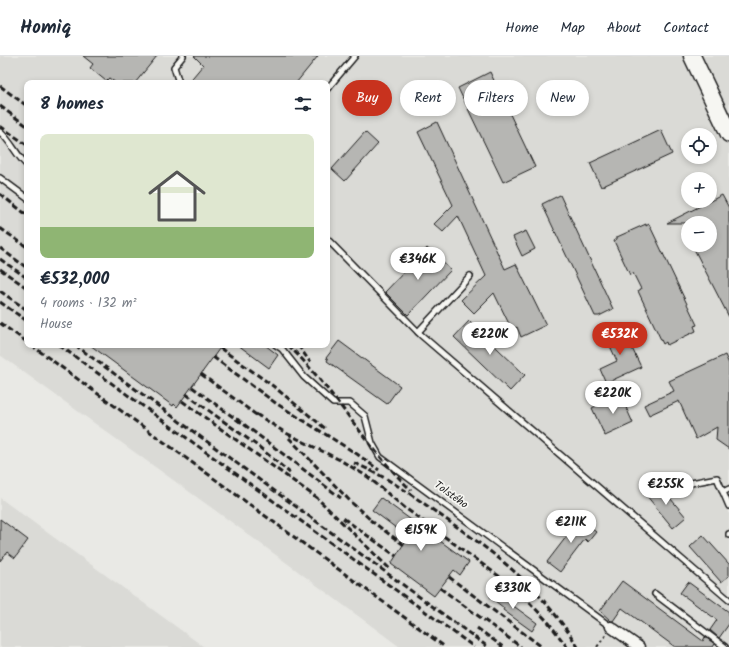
<!DOCTYPE html>
<meta charset="utf-8">
<style>
body{margin:0;font-family:Kalam,sans-serif;background:#f2f2f3;color:#1f2937;height:100vh;display:flex;flex-direction:column;font-size:15px;white-space:nowrap}
*{box-sizing:border-box;margin:0}
p{font-size:13px;color:#747a83}
.icon{flex:none;width:22px;height:22px;fill:none;stroke:currentColor;stroke-width:2;stroke-linecap:round;stroke-linejoin:round}
.map{position:relative;flex:1;overflow:hidden}
.side{position:absolute;left:24px;top:24px;width:306px;height:268px;display:flex;flex-direction:column;background:#fff;border-radius:8px;box-shadow:0 2px 6px #0003}
.side>*{flex:none}
.hud{position:absolute;left:342px;top:24px;width:327px;height:36px;display:flex;gap:8px}
.controls{position:absolute;left:681px;top:72px;display:grid;gap:8px}
.controls a{display:grid;place-items:center;width:36px;height:36px;border-radius:50%;background:#fff;box-shadow:0 2px 6px #0003;font-size:20px}
.price{position:absolute;translate:-50% -34px;padding:0 9px;border-radius:14px;background:#fff;color:#222;font-size:13px;line-height:26px;filter:drop-shadow(0 1px 2px #0008)}
.price::after{content:'';position:absolute;left:50%;top:24px;width:12px;height:9px;margin-left:-6px;background:inherit;clip-path:polygon(0 0,100% 0,50% 100%)}
.price.on{background:#c8321e;color:#fff}
ul{padding:0;list-style:none}
li{display:grid;align-content:center;gap:8px;height:212px;padding:0 16px}
li+li{border-top:1px solid #e0e1e3}
li span{display:grid;place-items:center;height:124px;border-radius:8px;color:#555}
li>.icon{margin-inline-start:auto}
span .icon{width:72px;height:72px;fill:#fffc;stroke-width:1}
li b{font-size:17px}
h2{display:flex;justify-content:space-between;align-items:center;height:48px;padding:0 16px;font-size:17px}
.chip{padding:0 14px;border-radius:18px;background:#fff;box-shadow:0 2px 6px #0003;font-size:14px;line-height:36px}
.chip.on{background:#c8321e;color:#fff}
header{display:flex;align-items:center;gap:24px;box-sizing:border-box;height:56px;padding:0 20px;background:#fff;border-bottom:1px solid #e0e1e3}
header strong{font-size:19px}
nav{display:flex;gap:22px;margin-inline-start:auto;font-size:14px}
.map>svg:first-child{display:block}
.built{fill:#dadad6;fill-rule:evenodd}
.building{fill:#b6b6b3;stroke:#1c1c1c}
.lines{fill:none;stroke-linecap:round;stroke-linejoin:round}
.lane-casing{stroke:#1c1c1c;stroke-width:8}
.street-casing{stroke:#1c1c1c;stroke-width:13}
.primary-casing{stroke:#1c1c1c;stroke-width:19}
.path{stroke:#1c1c1c;stroke-width:2;stroke-dasharray:3 3;stroke-linecap:butt}
.lane{stroke:#f6f6f2;stroke-width:5}
.street{stroke:#f6f6f2;stroke-width:10}
.primary{stroke:#f6f6f2;stroke-width:16}
.rail{stroke:#1c1c1c;stroke-width:3;stroke-dasharray:6 3;stroke-linecap:butt}
.labels{text-anchor:middle;dominant-baseline:central;stroke-width:3.5;stroke-linejoin:round;paint-order:stroke}
.street-label{font-size:11px;fill:#1c1c1c;stroke:#f6f6f2}
</style>
<header>
<strong>Homiq</strong>
<nav><a>Home</a><a>Map</a><a>About</a><a>Contact</a></nav>
</header>
<div class="map">
<svg width="729" height="591" viewBox="0 0 729 591">
<rect width="100%" height="100%" fill="#e9e9e5"/>
<filter id="ink" filterUnits="userSpaceOnUse"><feTurbulence type="fractalNoise" baseFrequency=".025" numOctaves="2"/><feDisplacementMap in="SourceGraphic" scale="8" xChannelSelector="R" yChannelSelector="G"/><feConvolveMatrix kernelMatrix="1 2 1 2 8 2 1 2 1" color-interpolation-filters="sRGB"/></filter>
<g filter="url(#ink)">
<g class="built">
<path d="M0,0H729V591H400L234,468L0,299ZM27,27H327V289H27ZM688,79H710V101H688ZM688,123H710V145H688ZM688,167H710V189H688Z"/>
<path d="M0,442L204,591H0Z"/>
</g>
<g class="building">
<path d="M83,0H157L135,27H116L109,22L106,25L90,12L93,8Z"/>
<path d="M194,0H318L296,27H188L203,9Z"/>
<path d="M490,16L535,111L503,126L458,32Z"/>
<path d="M437,66L505,213L516,208L546,269L521,281L517,271L512,274L494,237L474,257L461,244L486,220L458,160L443,176L434,168L453,149L418,76Z"/>
<path d="M661,74L672,98L601,131L590,107Z"/>
<path d="M365,76L378,88L345,125L332,113Z"/>
<path d="M560,139L613,253L599,260H595L542,148Z"/>
<path d="M722,139L729,152V261L692,189H710V167H667Z"/>
<path d="M646,168V170L649,168L697,269L694,270L696,275L667,289L666,286L663,288L638,235L641,233L633,217L630,219L614,185L617,183V181Z"/>
<path d="M526,175L535,193L522,200L513,181Z"/>
<path d="M427,192L451,214L408,259L385,236Z"/>
<path d="M469,265L525,319L510,335L454,281Z"/>
<path d="M621,269L641,311L606,327L600,313L617,305L604,277Z"/>
<path d="M339,285L400,330L387,348L327,305L328,303L326,302Z"/>
<path d="M90,289H222L177,351L174,348L173,350Z"/>
<path d="M238,289H265L278,299L269,312Z"/>
<path d="M725,299L729,308V393L716,384L717,371L696,383L679,345L649,359L644,349L674,335L669,325Z"/>
<path d="M620,338L633,367L605,380L592,352Z"/>
<path d="M659,428L662,434L665,436L686,461L673,472L646,439Z"/>
<path d="M381,442L469,506L460,519L454,514L434,540L391,508L408,481L372,454Z"/>
<path d="M579,462L596,476L588,486L585,483L560,516L547,506L570,476L565,473L572,464L576,467Z"/>
<path d="M0,463L28,484L15,502L7,496L0,505Z"/>
<path d="M703,479L729,508V520L721,526L690,491Z"/>
<path d="M622,525L703,585L705,581L715,588L713,591H675L622,552L613,565H611L600,555Z"/>
<path d="M688,526L729,556V568L719,582L710,574L717,564L680,537Z"/>
<path d="M496,532L511,543L508,546L537,567L532,575L503,554L504,552L490,541Z"/>
</g>
<g class="lines">
<g class="lane-casing">
<g id="lane">
<path d="M179,27L174,11L183,0"/>
<path d="M327,33L355,0"/>
<path d="M0,76C11,85 16,99 27,109"/>
<path d="M0,122L27,142"/>
<path d="M327,183L421,279L729,544"/>
<path d="M418,276L470,220"/>
<path d="M276,289L282,293L304,321L333,347H350L365,360L372,387L380,401L611,571"/>
<path d="M665,432L717,422L723,436"/>
<path d="M729,433L723,436L729,450"/>
<path d="M729,478V479"/>
<path d="M655,538L725,591"/>
</g>
</g>
<g class="street-casing">
<path id="street" d="M611,571L639,591"/>
</g>
<g class="primary-casing">
<path id="primary" d="M692,0L729,78"/>
</g>
<path class="path" d="M597,591L606,579"/>
<use href="#lane" class="lane"/>
<use href="#street" class="street"/>
<use href="#primary" class="primary"/>
<g class="rail">
<path d="M0,30L27,50"/>
<path d="M0,50L27,70"/>
<path d="M0,70L27,89"/>
<path d="M0,138L27,159"/>
<path d="M0,172L27,191"/>
<path d="M0,192L27,212"/>
<path d="M0,203L27,222"/>
<path d="M0,213L27,232"/>
<path d="M0,235L27,254"/>
<path d="M0,246L27,265"/>
<path d="M0,267L27,286"/>
<path d="M31,289L445,591"/>
<path d="M59,289L474,591"/>
<path d="M75,289L488,591"/>
<path d="M288,289C334,333 365,390 411,434"/>
<path d="M298,289L310,306"/>
<path d="M220,292L273,330L326,373"/>
<path d="M213,301L277,348L357,398L379,414"/>
<path d="M201,318L259,361"/>
<path d="M192,331L240,366"/>
<path d="M186,338L259,391L290,417"/>
<path d="M182,345L317,442L391,514"/>
<path d="M256,358L286,377L340,404L368,421L405,452L507,526L527,544L549,567L567,591"/>
<path d="M237,363L341,442"/>
<path d="M289,382L352,447L373,466"/>
<path d="M354,407C384,419 411,438 437,457C495,497 540,530 578,591"/>
<path d="M343,462L396,500"/>
<path d="M370,464L404,489"/>
<path d="M449,521L542,591"/>
<path d="M440,532L521,591"/>
<path d="M477,572L503,591"/>
</g>
</g>
</g>
<g class="labels">
<g class="street-label">
<text transform="translate(451 439) rotate(36)">Tolstého</text>
</g>
</g>
</svg>
<div class="controls">
<a><svg class="icon" aria-label="locate" viewBox="0 0 24 24"><circle cx="12" cy="12" r="6"/><path d="M12 2v4M12 18v4M2 12h4M18 12h4"/></svg></a>
<a>+</a>
<a>−</a>
</div>
<b class="price" style="left:418px;top:225px">€346K</b>
<b class="price" style="left:490px;top:300px">€220K</b>
<b class="price on" style="left:620px;top:300px">€532K</b>
<b class="price" style="left:613px;top:359px">€220K</b>
<b class="price" style="left:666px;top:450px">€255K</b>
<b class="price" style="left:571px;top:488px">€211K</b>
<b class="price" style="left:421px;top:496px">€159K</b>
<b class="price" style="left:513px;top:554px">€330K</b>
<div class="hud">
<a class="chip on">Buy</a>
<a class="chip">Rent</a>
<a class="chip">Filters</a>
<a class="chip">New</a>
</div>
<section class="side">
<h2>8 homes<svg class="icon" aria-label="filters" viewBox="0 0 24 24"><path d="M4 7h16M4 17h16"/><circle cx="9" cy="7" r="2"/><circle cx="15" cy="17" r="2"/></svg></h2>
<ul>
<li><span style="background:linear-gradient(#dfe7d0 75%,#8fb573 0)"><svg class="icon" aria-label="home" viewBox="0 0 24 24"><path d="M3 11l9-7 9 7M6 9v11h12V9"/></svg></span><div><b>€532,000</b><p>4 rooms · 132 m²</p><p>House</p></div></li>
</ul>
</section>
</div>
